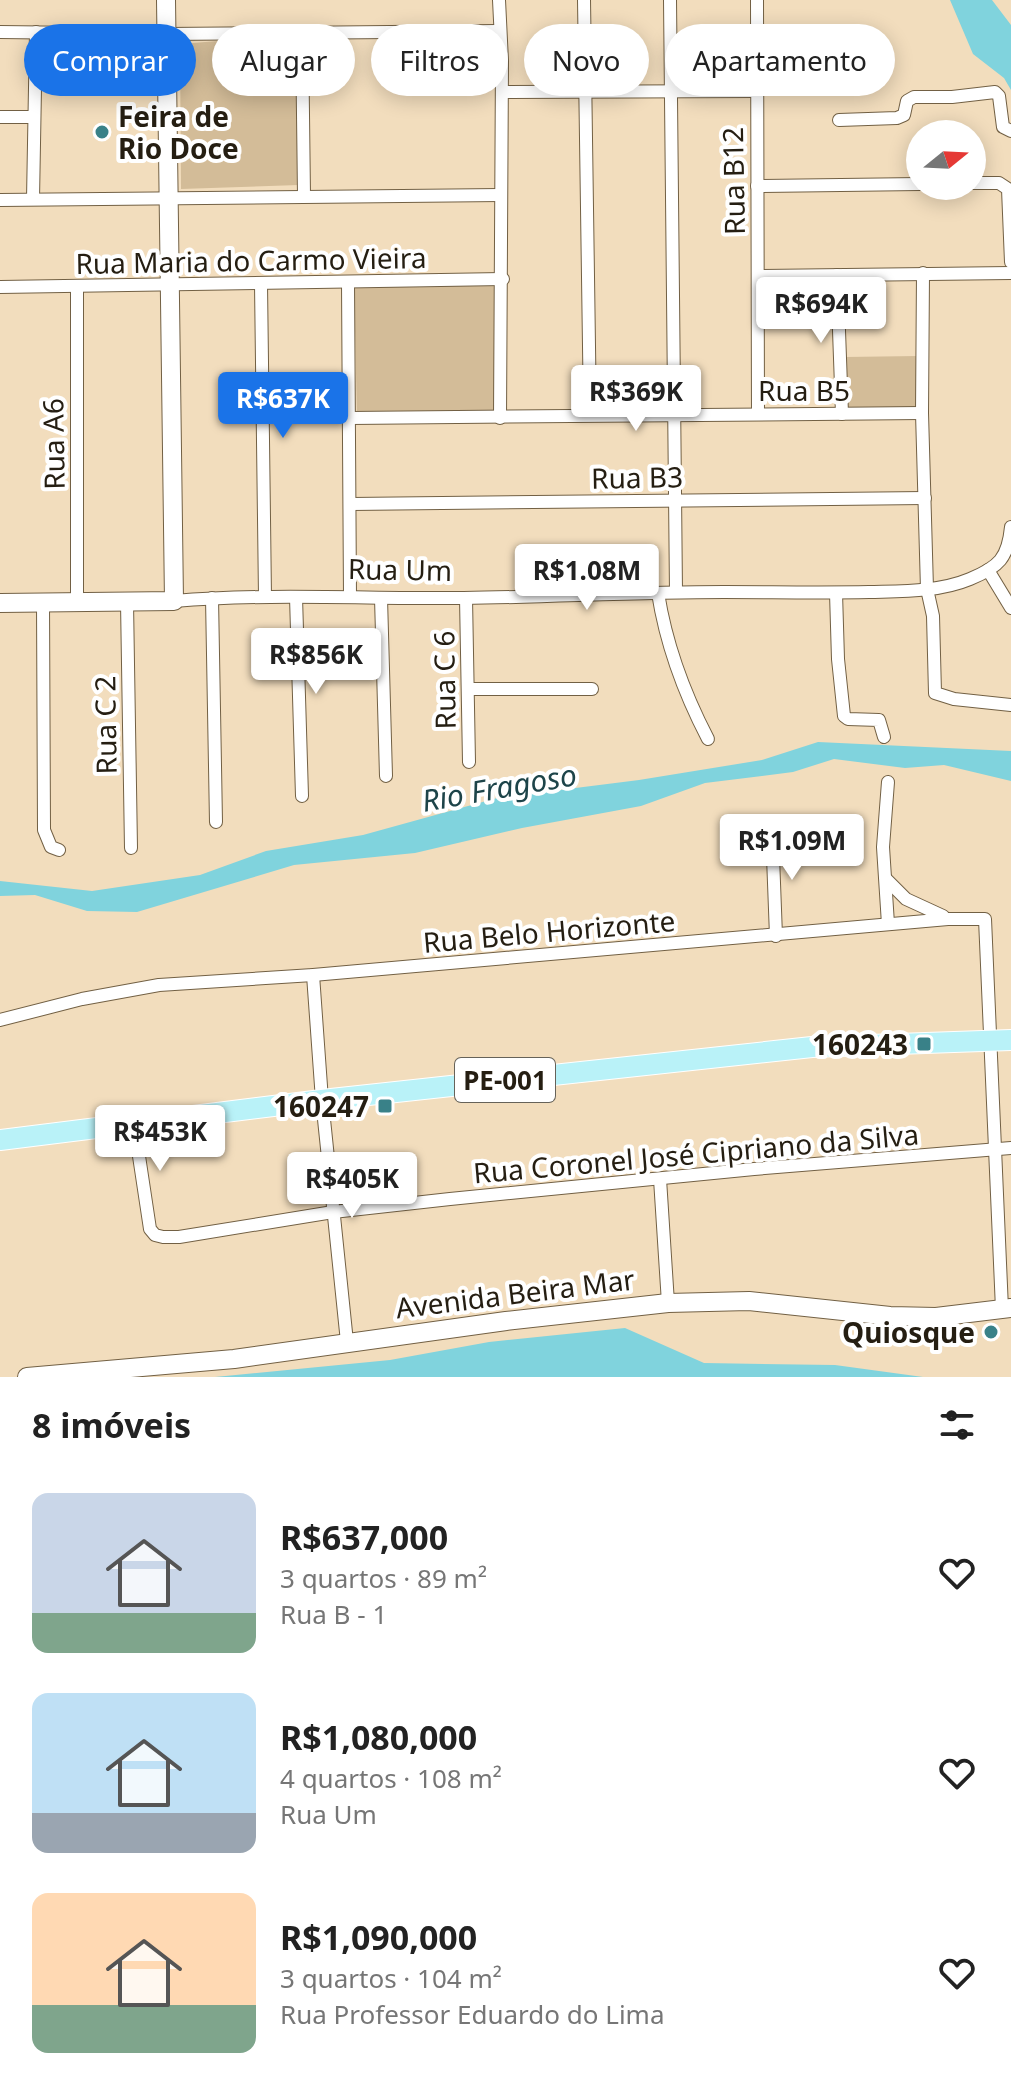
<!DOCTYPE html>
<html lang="pt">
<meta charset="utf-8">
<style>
body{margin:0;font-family:"Noto Sans",sans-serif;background:#f6f6f6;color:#222;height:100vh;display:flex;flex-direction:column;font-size:30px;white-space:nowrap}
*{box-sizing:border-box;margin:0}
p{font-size:26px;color:#767676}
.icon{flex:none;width:44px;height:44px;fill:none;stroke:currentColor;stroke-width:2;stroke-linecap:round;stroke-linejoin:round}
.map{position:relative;height:1377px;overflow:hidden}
.sheet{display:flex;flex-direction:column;background:#fff;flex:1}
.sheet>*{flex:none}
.top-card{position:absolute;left:24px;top:24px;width:964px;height:72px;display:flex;gap:16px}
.needle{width:52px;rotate:72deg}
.tools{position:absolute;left:906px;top:120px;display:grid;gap:16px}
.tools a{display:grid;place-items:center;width:80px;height:80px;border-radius:50%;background:#fff;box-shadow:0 4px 20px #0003;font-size:40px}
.price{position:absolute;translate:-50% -68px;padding:0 18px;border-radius:8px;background:#fff;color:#222;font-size:26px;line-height:52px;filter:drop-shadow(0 2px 4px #0008)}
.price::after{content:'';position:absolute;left:50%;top:48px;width:24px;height:18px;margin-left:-12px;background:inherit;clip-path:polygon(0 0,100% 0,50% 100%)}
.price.current{background:#1a73e8;color:#fff}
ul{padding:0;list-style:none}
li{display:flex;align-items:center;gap:24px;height:200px;padding:0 32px}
li span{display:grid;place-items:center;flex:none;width:224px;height:160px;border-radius:16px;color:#555}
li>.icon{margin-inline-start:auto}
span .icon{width:96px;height:96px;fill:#fffc;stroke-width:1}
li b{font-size:34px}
h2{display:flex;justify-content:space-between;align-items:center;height:96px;padding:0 32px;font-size:34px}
.pill{padding:0 28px;border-radius:36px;background:#fff;box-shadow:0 4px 20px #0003;font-size:28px;line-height:72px}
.pill.current{background:#1a73e8;color:#fff}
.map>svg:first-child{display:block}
.green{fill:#d3bc98}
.water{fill:#80d3dd}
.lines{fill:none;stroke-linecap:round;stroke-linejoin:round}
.street-casing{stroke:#726044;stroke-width:14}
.secondary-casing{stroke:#726044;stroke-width:20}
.primary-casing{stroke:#fff;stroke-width:22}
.street{stroke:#fff;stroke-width:12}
.secondary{stroke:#fff;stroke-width:18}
.primary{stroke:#b9f2f8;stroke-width:20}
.poi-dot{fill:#398188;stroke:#fff;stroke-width:3}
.labels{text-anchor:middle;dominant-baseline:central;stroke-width:8;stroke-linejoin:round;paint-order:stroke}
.shield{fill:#fff;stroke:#666259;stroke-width:2}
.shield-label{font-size:26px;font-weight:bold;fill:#251e12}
.poi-label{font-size:28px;font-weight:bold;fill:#251e12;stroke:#fff;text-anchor:end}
.street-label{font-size:28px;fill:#251e12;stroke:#fff}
.water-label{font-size:30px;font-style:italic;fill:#1d4449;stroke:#fff}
</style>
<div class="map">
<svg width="1011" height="1377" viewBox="0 0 1011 1377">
<rect width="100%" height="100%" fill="#f2ddbd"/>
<g class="green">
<path d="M296,35L299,185L181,189L180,44Z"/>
<rect x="762" y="280" width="70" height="32"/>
<path d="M499,283L500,411L357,414L354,288Z"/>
<path d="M918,356L919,407L845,408V357Z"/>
</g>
<g class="water">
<path d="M950,0H992L1011,25V90L1004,78L973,54Z"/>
<path d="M818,742L1011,751V781L944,765L905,768L834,759L793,772L705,783L641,806L522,828L415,853L294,865L137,912L87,911L35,895L0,896V881L92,891L200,875L266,851L363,835L497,798L639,780L762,760Z"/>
<path d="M625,1328L704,1363L835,1365L923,1377H215L390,1360L489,1342Z"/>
</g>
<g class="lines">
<g class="street-casing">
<g id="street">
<path d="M499,0L502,61L500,418"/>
<path d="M584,0L590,415"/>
<path d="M670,0L676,592"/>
<path d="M757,0L758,414"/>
<path d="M0,32L166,34L499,31"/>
<path d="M302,33L304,196"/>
<path d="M502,92L756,91"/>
<path d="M0,117H33"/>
<path d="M839,120L897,118L904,115L907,101L914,97H952L995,92L999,96L1003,127L1011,131"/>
<path d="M972,183H999L1008,189L1011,262"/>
<path d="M757,186L920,184"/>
<path d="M33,199L36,32"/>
<path d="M0,200L501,195"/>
<path d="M923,273L922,413L927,589L933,616L935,693L954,699L1011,705"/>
<path d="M837,275L842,414"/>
<path d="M758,276L1011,273"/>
<path d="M348,283L350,596"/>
<path d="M261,284L265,597"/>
<path d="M77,286V602"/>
<path d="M0,287L503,279"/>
<path d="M350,418L922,413"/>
<path d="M351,504L925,498"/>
<path d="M988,570L1011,608"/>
<path d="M658,593C666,644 684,693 708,739"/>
<path d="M836,593L838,659L844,716L848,719L879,720L884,737"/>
<path d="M296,597L302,796"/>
<path d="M212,598L216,822"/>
<path d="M381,598L386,776"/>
<path d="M466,598L469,762"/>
<path d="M174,601C270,593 367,599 464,598C550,597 637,592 724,592C772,592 820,593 869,592C902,591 939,592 970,579C999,567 1008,558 1011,527"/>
<path d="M43,602L44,830L51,847L59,850"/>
<path d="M127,602L131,848"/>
<path d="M468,689H592"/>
<path d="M888,782L883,847L888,924"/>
<path d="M772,830L776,936"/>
<path d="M886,879L906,899L943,916"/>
<path d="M313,975L322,1100L347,1342"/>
<path d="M0,1020L82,999L159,985L313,975L948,919H985L1002,1309"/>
<path d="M134,1123L150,1229L155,1235L163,1237H179L333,1212L450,1199L754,1169L1011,1148"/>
<path d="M660,1179L668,1303"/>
</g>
</g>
<g class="secondary-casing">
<g id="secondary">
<path d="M0,603L174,601L166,0"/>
<path d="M27,1377L234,1359L506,1321L668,1303L749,1301L890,1316L936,1317L1011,1308"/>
</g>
</g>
<g class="primary-casing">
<path id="primary" d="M0,1140L322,1100L812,1047L1011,1040"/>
</g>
<use href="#street" class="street"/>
<use href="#secondary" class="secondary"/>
<use href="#primary" class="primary"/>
</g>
<g class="poi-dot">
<circle cx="102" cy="132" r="8"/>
<rect x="916" y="1036" width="16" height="16" rx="4"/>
<rect x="377" y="1098" width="16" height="16" rx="4"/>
<circle cx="991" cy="1332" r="8"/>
</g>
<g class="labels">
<rect class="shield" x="455" y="1058" width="100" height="44" rx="6"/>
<g class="shield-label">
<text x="505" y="1080">PE-001</text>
</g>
<g class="poi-label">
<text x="118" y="116" text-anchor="start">Feira de<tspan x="118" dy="32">Rio Doce</tspan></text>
<text x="908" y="1044">160243</text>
<text x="369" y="1106">160247</text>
<text x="975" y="1332">Quiosque</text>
</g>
<g class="street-label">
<text transform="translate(733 181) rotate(-91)">Rua B12</text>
<text transform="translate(251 260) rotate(-1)">Rua Maria do Carmo Vieira</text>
<text x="804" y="390">Rua B5</text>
<text transform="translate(53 444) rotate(-91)">Rua A6</text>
<text transform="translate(637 477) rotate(-1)">Rua B3</text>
<text transform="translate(400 569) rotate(1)">Rua Um</text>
<text transform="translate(444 680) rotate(-91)">Rua C 6</text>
<text transform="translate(105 725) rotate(-91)">Rua C 2</text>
<text transform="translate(549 931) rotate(-5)">Rua Belo Horizonte</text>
<text transform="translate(696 1153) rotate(-5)">Rua Coronel José Cipriano da Silva</text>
<text transform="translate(515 1293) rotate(-7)">Avenida Beira Mar</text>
</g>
<g class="water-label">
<text transform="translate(499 787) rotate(-10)">Rio Fragoso</text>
</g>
</g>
</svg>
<div class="tools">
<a><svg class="needle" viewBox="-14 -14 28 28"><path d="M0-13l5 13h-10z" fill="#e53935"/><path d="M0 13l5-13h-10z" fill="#767676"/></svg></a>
</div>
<b class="price" style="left:821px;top:345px">R$694K</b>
<b class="price" style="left:636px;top:433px">R$369K</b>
<b class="price current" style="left:283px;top:440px">R$637K</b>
<b class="price" style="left:587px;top:612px">R$1.08M</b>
<b class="price" style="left:316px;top:696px">R$856K</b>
<b class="price" style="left:792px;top:882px">R$1.09M</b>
<b class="price" style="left:160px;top:1173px">R$453K</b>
<b class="price" style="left:352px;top:1220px">R$405K</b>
<div class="top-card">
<a class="pill current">Comprar</a>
<a class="pill">Alugar</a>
<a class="pill">Filtros</a>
<a class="pill">Novo</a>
<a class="pill">Apartamento</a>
</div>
</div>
<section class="sheet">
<h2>8 imóveis<svg class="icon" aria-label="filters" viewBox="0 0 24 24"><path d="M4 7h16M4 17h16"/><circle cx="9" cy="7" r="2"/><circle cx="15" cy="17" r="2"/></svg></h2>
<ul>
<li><span style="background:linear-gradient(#c9d6e8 75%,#7fa58c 0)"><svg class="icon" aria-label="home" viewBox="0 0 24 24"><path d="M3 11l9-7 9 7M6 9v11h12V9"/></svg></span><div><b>R$637,000</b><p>3 quartos · 89 m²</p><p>Rua B - 1</p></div><svg class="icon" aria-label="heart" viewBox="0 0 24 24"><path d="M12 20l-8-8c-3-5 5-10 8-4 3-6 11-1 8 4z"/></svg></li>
<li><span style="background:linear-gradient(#bfe0f5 75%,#9aa5b1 0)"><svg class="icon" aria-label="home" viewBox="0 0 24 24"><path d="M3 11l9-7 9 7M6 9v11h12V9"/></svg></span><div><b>R$1,080,000</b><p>4 quartos · 108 m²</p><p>Rua Um</p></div><svg class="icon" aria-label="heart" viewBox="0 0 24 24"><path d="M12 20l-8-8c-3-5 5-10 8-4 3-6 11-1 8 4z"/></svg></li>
<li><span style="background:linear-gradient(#ffd9b3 70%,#7fa58c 0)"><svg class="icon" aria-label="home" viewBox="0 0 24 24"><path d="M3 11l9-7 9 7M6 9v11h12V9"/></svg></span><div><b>R$1,090,000</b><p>3 quartos · 104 m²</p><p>Rua Professor Eduardo do Lima</p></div><svg class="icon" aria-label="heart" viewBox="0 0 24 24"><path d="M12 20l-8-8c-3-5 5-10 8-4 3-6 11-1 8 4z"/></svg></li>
</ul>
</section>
